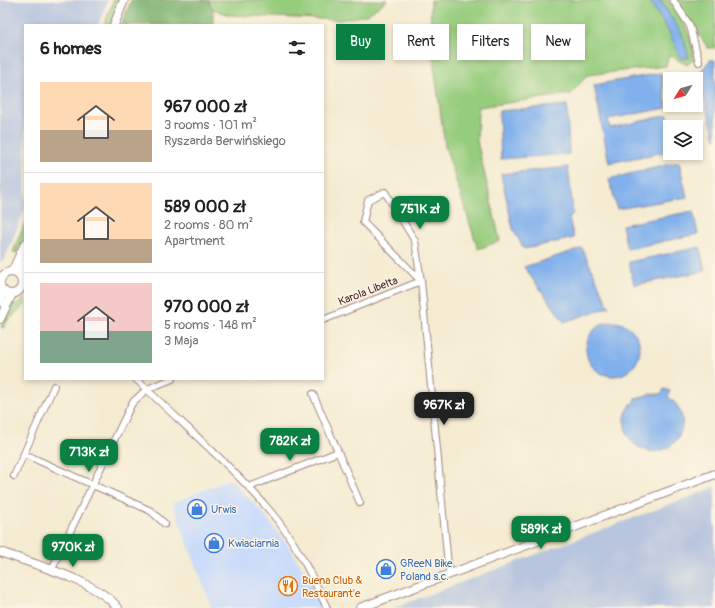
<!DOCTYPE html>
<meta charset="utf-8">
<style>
body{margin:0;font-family:Pangolin,sans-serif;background:#f2f2f2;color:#202124;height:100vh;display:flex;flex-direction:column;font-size:15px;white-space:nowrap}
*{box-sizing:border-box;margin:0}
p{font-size:13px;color:#757577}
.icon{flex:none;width:22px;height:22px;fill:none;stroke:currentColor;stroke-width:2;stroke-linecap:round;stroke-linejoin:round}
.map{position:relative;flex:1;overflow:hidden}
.drawer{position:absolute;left:24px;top:24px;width:300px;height:356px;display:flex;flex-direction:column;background:#fff;border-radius:0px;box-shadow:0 2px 6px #0003}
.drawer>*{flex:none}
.banner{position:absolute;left:336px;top:24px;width:319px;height:36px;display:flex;gap:8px}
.needle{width:26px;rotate:233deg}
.controls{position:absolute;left:663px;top:72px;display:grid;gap:8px}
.controls a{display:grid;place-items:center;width:40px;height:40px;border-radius:0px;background:#fff;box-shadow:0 2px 6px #0003;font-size:20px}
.price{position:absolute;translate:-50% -34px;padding:0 9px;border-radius:8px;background:#0b8043;color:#fff;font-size:13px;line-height:26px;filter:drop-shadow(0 1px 2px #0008)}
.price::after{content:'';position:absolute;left:50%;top:24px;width:12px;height:9px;margin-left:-6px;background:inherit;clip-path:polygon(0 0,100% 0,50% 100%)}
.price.active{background:#222;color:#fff}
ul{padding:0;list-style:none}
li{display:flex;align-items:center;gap:12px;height:100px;padding:0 16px}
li+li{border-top:1px solid #e0e0e0}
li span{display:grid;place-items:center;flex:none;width:112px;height:80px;border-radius:0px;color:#555}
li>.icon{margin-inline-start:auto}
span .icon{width:48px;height:48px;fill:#fffc;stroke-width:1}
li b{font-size:17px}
h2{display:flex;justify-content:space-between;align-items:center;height:48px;padding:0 16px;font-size:17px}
.pill{padding:0 14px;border-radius:0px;background:#fff;box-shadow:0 2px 6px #0003;font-size:14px;line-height:36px}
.pill.active{background:#0b8043;color:#fff}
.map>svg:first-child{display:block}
.built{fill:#cadcf9}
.industrial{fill:#b7c5de}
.green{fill:#96cc7d;stroke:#707654}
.forest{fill:#78b06c;stroke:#61684c}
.water{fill:#81b1ec;stroke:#66688c}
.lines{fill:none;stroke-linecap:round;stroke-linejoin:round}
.minor-casing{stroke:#9f857e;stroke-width:8}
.tertiary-casing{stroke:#9f857e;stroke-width:10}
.minor{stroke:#fff;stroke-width:6}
.tertiary{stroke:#fff;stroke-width:8}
.labels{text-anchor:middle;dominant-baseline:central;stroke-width:3;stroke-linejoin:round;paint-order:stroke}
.street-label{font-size:11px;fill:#4a1f2b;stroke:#fcf5e5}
.shop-label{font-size:11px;fill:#366cbe;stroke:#fcf5e5;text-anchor:start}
.food-label{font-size:11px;fill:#c56008;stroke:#fcf5e5;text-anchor:start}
</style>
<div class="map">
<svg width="715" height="608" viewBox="0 0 715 608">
<rect width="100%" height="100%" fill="#fcf5e5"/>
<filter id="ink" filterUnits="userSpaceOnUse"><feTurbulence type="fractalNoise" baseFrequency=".025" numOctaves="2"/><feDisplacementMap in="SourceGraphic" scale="8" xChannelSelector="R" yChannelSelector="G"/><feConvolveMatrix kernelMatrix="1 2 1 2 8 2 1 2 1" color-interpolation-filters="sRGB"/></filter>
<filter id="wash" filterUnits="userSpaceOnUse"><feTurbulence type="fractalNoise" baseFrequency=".012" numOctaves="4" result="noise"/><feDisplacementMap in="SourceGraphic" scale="16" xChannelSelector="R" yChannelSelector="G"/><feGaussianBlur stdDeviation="0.9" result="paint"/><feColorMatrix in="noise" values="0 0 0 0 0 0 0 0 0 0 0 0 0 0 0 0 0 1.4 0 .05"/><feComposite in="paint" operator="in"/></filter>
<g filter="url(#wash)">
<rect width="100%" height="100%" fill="#f4ebd1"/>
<path class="built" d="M230,479L263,513L292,551L315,591L321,608H212L172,503Z"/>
<g class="industrial">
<path d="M0,0H108L98,25H25V208L5,259L0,262Z"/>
<path d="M715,487V608H393L692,496Z"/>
</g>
<g class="green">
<path d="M114,0H120L110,25H104Z"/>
<path d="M208,0H387L367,15L340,20L229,15L213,9Z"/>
<path d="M431,0H669C683,21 692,33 694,59L687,65L669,55L666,66L587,75L571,94L478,107L477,141L500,241L478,249L445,146L430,37Z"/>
<path d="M676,0H715V48H708Z"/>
<path d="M25,222V237L17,253L13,252Z"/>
<path d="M25,298V305L8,320L3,328L1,327L12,307Z"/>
</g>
<path class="forest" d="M131,0H208L213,9V25H121Z"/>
<g class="water">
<path d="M649,0H660L682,34L689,58H680L669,32Z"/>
<path d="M710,60H715V139L699,78L701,71Z"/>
<path d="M661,73L667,108L608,119L610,128L668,115L670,127V151L609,163L594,85Z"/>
<path d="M567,105L569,154L501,159L499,111Z"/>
<path d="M679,162L687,197L617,209L609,179Z"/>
<path d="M568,167L573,213L569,218L574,238L524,249L513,229L501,174Z"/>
<path d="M693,211L698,234L627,249L622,225Z"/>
<path d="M700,247L705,271L634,285L629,262Z"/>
<path d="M582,248L609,307L564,322L524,267Z"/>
<circle cx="613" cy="349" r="27"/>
<path d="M664,389L670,391L668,397C702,420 669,468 637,446C631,442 626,434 625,426C624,419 626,411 630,405C631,404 634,403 634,401C635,399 634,398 636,397L637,399L649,394H661Z"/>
</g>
</g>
<g filter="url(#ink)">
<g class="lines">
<g class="minor-casing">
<g id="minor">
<path d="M673,0L690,26L699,62"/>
<path d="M0,279H1"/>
<path d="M421,281L363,222L368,200L385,192L415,241L421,281L448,565L450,574"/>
<path d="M22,284L25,285"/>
<path d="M0,287H1"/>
<path d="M323,320L421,281"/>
<path d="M136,379C180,422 231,465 270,511C295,540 311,574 327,608"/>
<path d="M313,394L360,503"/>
<path d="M24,454L151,511L165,524"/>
<path d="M14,476L54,386"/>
<path d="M249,487L338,452"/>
<path d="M51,571L132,403L147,389L172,379"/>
</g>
</g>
<g class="tertiary-casing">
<g id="tertiary">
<path d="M114,25L124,0"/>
<path d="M12,272L25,244"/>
<circle cx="11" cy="283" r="11"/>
<path d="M19,275L25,259"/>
<path d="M0,302L4,291"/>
<path d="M0,319L12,294"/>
<path d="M0,552C33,564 97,581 118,608"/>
<path d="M360,608L715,474"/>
</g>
</g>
<use href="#minor" class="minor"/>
<use href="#tertiary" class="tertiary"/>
</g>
</g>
<defs>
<g id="shop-ring" transform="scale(1)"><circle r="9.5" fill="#fcf5e5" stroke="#3f7fe0" stroke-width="1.5"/><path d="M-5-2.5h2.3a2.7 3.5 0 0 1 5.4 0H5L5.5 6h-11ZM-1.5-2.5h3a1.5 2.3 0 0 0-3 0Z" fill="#3f7fe0"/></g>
<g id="restaurant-ring" transform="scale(1)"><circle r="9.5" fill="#fcf5e5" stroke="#e8710a" stroke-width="1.5"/><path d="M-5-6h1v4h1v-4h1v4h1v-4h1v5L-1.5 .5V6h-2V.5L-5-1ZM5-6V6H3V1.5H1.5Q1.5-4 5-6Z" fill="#e8710a"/></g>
</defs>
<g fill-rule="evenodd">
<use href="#shop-ring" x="197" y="509"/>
<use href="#shop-ring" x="214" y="543"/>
<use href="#shop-ring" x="386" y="569"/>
<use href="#restaurant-ring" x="288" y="586"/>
</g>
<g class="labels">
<g class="street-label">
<text transform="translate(368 291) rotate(-21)">Karola Libelta</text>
</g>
<g class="shop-label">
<text x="211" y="509">Urwis</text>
<text x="228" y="543">Kwiaciarnia</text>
<text x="400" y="563">GReeN Bike<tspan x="400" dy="13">Poland s.c.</tspan></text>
</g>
<g class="food-label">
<text x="302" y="580">Buena Club &amp;<tspan x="302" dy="13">Restaurant'e</tspan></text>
</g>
</g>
</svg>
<div class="controls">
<a><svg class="needle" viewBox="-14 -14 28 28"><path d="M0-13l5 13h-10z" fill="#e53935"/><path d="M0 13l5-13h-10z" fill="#757577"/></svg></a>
<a><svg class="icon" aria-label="layers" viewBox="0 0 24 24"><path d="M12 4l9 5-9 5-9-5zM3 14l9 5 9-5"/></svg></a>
</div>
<b class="price" style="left:420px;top:230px">751K zł</b>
<b class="price active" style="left:444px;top:426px">967K zł</b>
<b class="price" style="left:290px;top:462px">782K zł</b>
<b class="price" style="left:89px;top:473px">713K zł</b>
<b class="price" style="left:541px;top:550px">589K zł</b>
<b class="price" style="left:73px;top:568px">970K zł</b>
<div class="banner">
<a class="pill active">Buy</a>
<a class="pill">Rent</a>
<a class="pill">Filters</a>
<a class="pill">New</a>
</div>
<section class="drawer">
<h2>6 homes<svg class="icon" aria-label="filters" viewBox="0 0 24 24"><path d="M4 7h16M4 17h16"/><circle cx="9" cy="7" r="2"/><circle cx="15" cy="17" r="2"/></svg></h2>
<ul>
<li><span style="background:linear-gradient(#ffd9b3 60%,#b9a48a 0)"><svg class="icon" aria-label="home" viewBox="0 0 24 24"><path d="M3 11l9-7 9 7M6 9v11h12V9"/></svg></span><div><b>967 000 zł</b><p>3 rooms · 101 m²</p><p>Ryszarda Berwińskiego</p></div></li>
<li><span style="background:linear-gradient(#ffd9b3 70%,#b9a48a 0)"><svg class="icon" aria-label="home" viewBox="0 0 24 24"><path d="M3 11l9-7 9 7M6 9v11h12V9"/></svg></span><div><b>589 000 zł</b><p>2 rooms · 80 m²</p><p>Apartment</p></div></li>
<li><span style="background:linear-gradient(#f6c9c9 60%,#7fa58c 0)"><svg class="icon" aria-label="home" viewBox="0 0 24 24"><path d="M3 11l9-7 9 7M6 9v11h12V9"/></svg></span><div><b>970 000 zł</b><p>5 rooms · 148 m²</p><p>3 Maja</p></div></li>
</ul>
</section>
</div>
